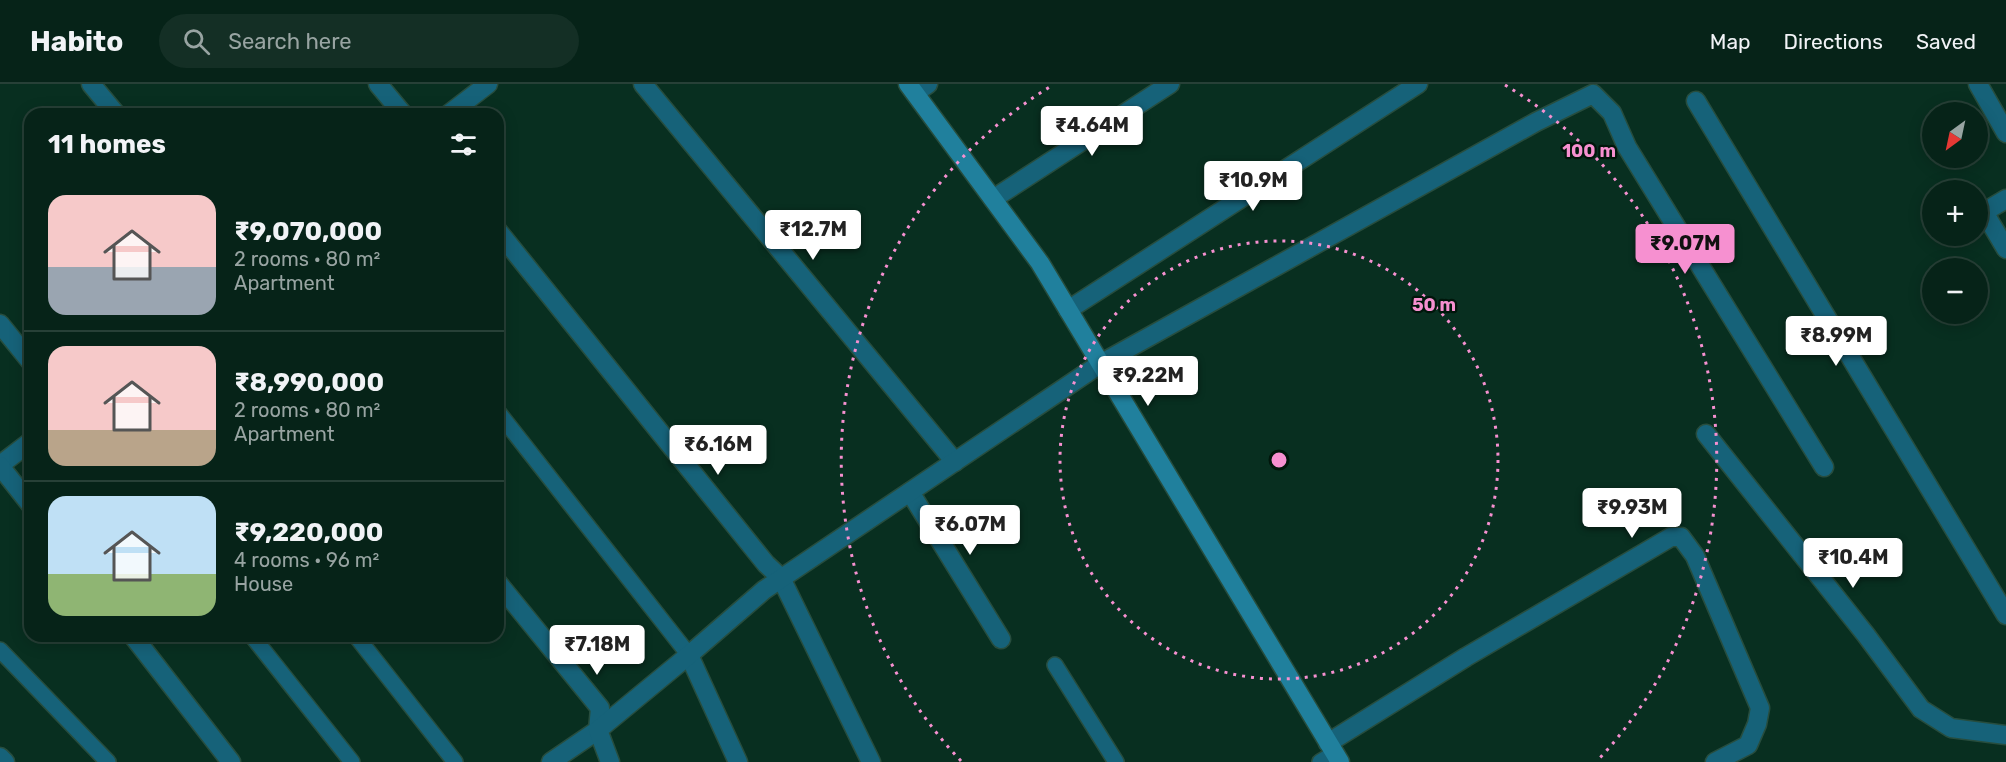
<!DOCTYPE html>
<meta charset="utf-8">
<style>
body{margin:0;font-family:Rubik,sans-serif;background:#142f25;color:#f1f3f6;height:100vh;display:flex;flex-direction:column;font-size:22px;white-space:nowrap}
*{box-sizing:border-box;margin:0}
p{font-size:20px;color:#98a4a2}
.icon{flex:none;width:33px;height:33px;fill:none;stroke:currentColor;stroke-width:2;stroke-linecap:round;stroke-linejoin:round}
.map{position:relative;flex:1;overflow:hidden}
.drawer{position:absolute;left:24px;top:24px;width:480px;height:534px;display:flex;flex-direction:column;background:#062318;border-radius:18px;box-shadow:0 3px 15px #0003,0 0 0 2px #274037}
.drawer>*{flex:none}
.needle{width:39px;rotate:213deg}
.tools{position:absolute;left:1922px;top:18px;display:grid;gap:12px}
.tools a{display:grid;place-items:center;width:66px;height:66px;border-radius:50%;background:#062318;box-shadow:0 3px 15px #0003,0 0 0 2px #274037;font-size:30px}
.price{position:absolute;translate:-50% -51px;padding:0 14px;border-radius:6px;background:#fff;color:#222;font-size:20px;line-height:39px;filter:drop-shadow(0 2px 3px #0008)}
.price::after{content:'';position:absolute;left:50%;top:36px;width:18px;height:14px;margin-left:-9px;background:inherit;clip-path:polygon(0 0,100% 0,50% 100%)}
.price.active{background:#f690d0;color:#111}
ul{padding:0;list-style:none}
li{display:flex;align-items:center;gap:18px;height:150px;padding:0 24px}
li+li{border-top:2px solid #274037}
li span{display:grid;place-items:center;flex:none;width:168px;height:120px;border-radius:18px;color:#555}
li>.icon{margin-inline-start:auto}
span .icon{width:72px;height:72px;fill:#fffc;stroke-width:1}
li b{font-size:26px}
h2{display:flex;justify-content:space-between;align-items:center;height:72px;padding:0 24px;font-size:26px}
header{display:flex;align-items:center;gap:36px;box-sizing:border-box;height:84px;padding:0 30px;background:#062318;border-bottom:2px solid #274037}
header strong{font-size:28px}
nav{display:flex;gap:33px;margin-inline-start:auto;font-size:21px}
.search{width:420px;height:54px;background:#142f25;display:flex;align-items:center;gap:15px;box-sizing:border-box;padding:0 21px;border-radius:33px;color:#98a4a2;font-size:22px}
.map>svg:first-child{display:block}
.lines{fill:none;stroke-linecap:round;stroke-linejoin:round}
.lane-casing{stroke:#274d3e;stroke-width:18}
.street-casing{stroke:#274d3e;stroke-width:21}
.secondary-casing{stroke:#274d3e;stroke-width:21}
.lane{stroke:#166279;stroke-width:15}
.street{stroke:#166279;stroke-width:18}
.secondary{stroke:#20809d;stroke-width:18}
.ring{fill:none;stroke:#f690d0;stroke-width:3;stroke-dasharray:3 6}
.centre{fill:#f690d0;stroke:#00160b;stroke-width:3}
.ring-label{font-size:18px;text-anchor:middle;font-weight:bold;fill:#f690d0;stroke:#00160b;stroke-width:4.5;stroke-linejoin:round;paint-order:stroke}
</style>
<header>
<strong>Habito</strong>
<div class="search"><svg class="icon" aria-label="search" viewBox="0 0 24 24"><circle cx="10" cy="10" r="6"/><path d="M15 15l6 6"/></svg>Search here</div>
<nav><a>Map</a><a>Directions</a><a>Saved</a></nav>
</header>
<div class="map">
<svg width="2006" height="678" viewBox="0 0 2006 678">
<rect width="100%" height="100%" fill="#082f20"/>
<g class="lines">
<g class="lane-casing">
<g id="lane">
<path d="M498,328L689,571"/>
<path d="M252,552L352,678"/>
<path d="M356,552L455,678"/>
<path d="M0,566L108,678"/>
<path d="M1055,581L1116,678"/>
<path d="M1320,678L1335,669"/>
</g>
</g>
<g class="street-casing">
<g id="street">
<path d="M91,0L116,30"/>
<path d="M378,0L403,30"/>
<path d="M643,0L955,378"/>
<path d="M1978,0L2006,49"/>
<path d="M915,9L928,0"/>
<path d="M1696,17L2006,531"/>
<path d="M449,30L488,0"/>
<path d="M993,115L1170,0"/>
<path d="M2006,115L1984,128L2006,165"/>
<path d="M498,147L766,480L781,494L871,678"/>
<path d="M1068,226L1418,0"/>
<path d="M0,240L30,277"/>
<path d="M1706,350L1866,551L1921,625L1951,644L2006,651"/>
<path d="M0,381L30,358"/>
<path d="M0,382L30,420"/>
<path d="M910,408L1001,555"/>
<path d="M498,499L600,624L598,646L551,678"/>
<path d="M133,552L231,678"/>
<path d="M689,571L738,678"/>
<path d="M1328,659L1466,573L1654,463L1671,453H1681L1695,472L1760,624L1757,640L1748,661L1715,678"/>
<path d="M0,673L5,678"/>
<path d="M610,678L598,646L689,571L764,506L1100,280L1536,38L1593,10L1612,29L1627,63L1824,383"/>
</g>
</g>
<g class="secondary-casing">
<path id="secondary" d="M908,0L1040,179L1340,678"/>
</g>
<use href="#lane" class="lane"/>
<use href="#street" class="street"/>
<use href="#secondary" class="secondary"/>
</g>
<g class="ring">
<circle cx="1279" cy="376" r="219"/>
<path d="M961 677A438 438 0 0 1 1053 1M1505 1A438 438 0 0 1 1597 677"/>
</g>
<circle cx="1279" cy="376" r="9" class="centre"/>
<g class="ring-label">
<text x="1589" y="73">100 m</text>
<text x="1434" y="227">50 m</text>
</g>
</svg>
<div class="tools">
<a><svg class="needle" viewBox="-14 -14 28 28"><path d="M0-13l5 13h-10z" fill="#e53935"/><path d="M0 13l5-13h-10z" fill="#98a4a2"/></svg></a>
<a>+</a>
<a>−</a>
</div>
<b class="price" style="left:1092px;top:73px">₹4.64M</b>
<b class="price" style="left:1253px;top:128px">₹10.9M</b>
<b class="price" style="left:813px;top:177px">₹12.7M</b>
<b class="price active" style="left:1685px;top:191px">₹9.07M</b>
<b class="price" style="left:1836px;top:283px">₹8.99M</b>
<b class="price" style="left:1148px;top:323px">₹9.22M</b>
<b class="price" style="left:718px;top:392px">₹6.16M</b>
<b class="price" style="left:1632px;top:455px">₹9.93M</b>
<b class="price" style="left:970px;top:472px">₹6.07M</b>
<b class="price" style="left:1853px;top:505px">₹10.4M</b>
<b class="price" style="left:597px;top:592px">₹7.18M</b>
<section class="drawer">
<h2>11 homes<svg class="icon" aria-label="filters" viewBox="0 0 24 24"><path d="M4 7h16M4 17h16"/><circle cx="9" cy="7" r="2"/><circle cx="15" cy="17" r="2"/></svg></h2>
<ul>
<li><span style="background:linear-gradient(#f6c9c9 60%,#9aa5b1 0)"><svg class="icon" aria-label="home" viewBox="0 0 24 24"><path d="M3 11l9-7 9 7M6 9v11h12V9"/></svg></span><div><b>₹9,070,000</b><p>2 rooms · 80 m²</p><p>Apartment</p></div></li>
<li><span style="background:linear-gradient(#f6c9c9 70%,#b9a48a 0)"><svg class="icon" aria-label="home" viewBox="0 0 24 24"><path d="M3 11l9-7 9 7M6 9v11h12V9"/></svg></span><div><b>₹8,990,000</b><p>2 rooms · 80 m²</p><p>Apartment</p></div></li>
<li><span style="background:linear-gradient(#bfe0f5 65%,#8fb573 0)"><svg class="icon" aria-label="home" viewBox="0 0 24 24"><path d="M3 11l9-7 9 7M6 9v11h12V9"/></svg></span><div><b>₹9,220,000</b><p>4 rooms · 96 m²</p><p>House</p></div></li>
</ul>
</section>
</div>
